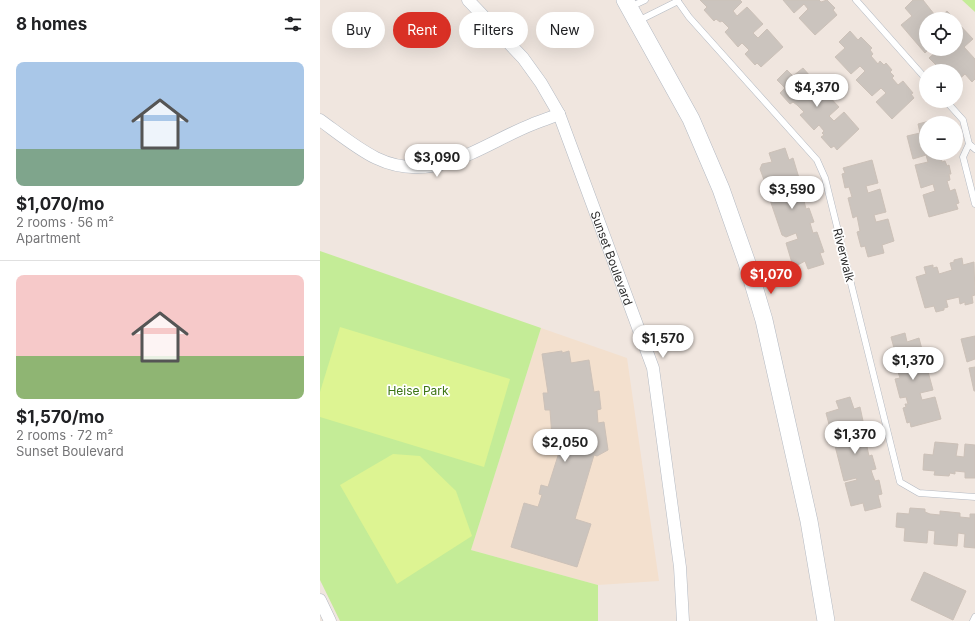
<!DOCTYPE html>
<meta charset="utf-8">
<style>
body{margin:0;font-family:Inter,sans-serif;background:#f6f6f6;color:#202124;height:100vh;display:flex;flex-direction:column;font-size:15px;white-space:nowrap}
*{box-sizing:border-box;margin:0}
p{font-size:13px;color:#757577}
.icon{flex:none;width:22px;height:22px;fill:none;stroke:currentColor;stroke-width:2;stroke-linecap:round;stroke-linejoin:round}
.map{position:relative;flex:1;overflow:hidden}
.sheet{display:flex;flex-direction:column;background:#fff;width:320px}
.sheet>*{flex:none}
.top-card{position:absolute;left:12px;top:12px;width:380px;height:36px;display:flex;gap:8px}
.fabs{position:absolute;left:599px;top:12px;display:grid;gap:8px}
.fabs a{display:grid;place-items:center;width:44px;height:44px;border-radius:50%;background:#fff;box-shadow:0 4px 16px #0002;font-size:20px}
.price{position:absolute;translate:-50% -34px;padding:0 9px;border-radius:14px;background:#fff;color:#222;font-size:13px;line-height:26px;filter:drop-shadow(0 1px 2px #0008)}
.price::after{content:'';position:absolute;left:50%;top:24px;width:12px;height:9px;margin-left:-6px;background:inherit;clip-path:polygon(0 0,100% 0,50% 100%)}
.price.active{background:#d93025;color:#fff}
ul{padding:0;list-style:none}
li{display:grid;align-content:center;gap:8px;height:212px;padding:0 16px}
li+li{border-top:1px solid #e0e0e0}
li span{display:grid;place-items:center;height:124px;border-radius:8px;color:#555}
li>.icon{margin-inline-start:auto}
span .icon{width:72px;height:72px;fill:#fffc;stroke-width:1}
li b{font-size:17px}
h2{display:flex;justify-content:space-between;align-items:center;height:48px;padding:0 16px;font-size:17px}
.pill{padding:0 14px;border-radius:18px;background:#fff;box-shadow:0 4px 16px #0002;font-size:14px;line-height:36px}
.pill.active{background:#d93025;color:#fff}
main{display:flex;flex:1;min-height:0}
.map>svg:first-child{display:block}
.education{fill:#f3e0ce}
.green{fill:#c4ec97}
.pitch{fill:#ddf492}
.building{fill:#cbc4be;stroke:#ccc1b8}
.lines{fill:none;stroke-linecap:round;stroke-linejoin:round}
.lane-casing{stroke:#b3b9c2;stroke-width:7}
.street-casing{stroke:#b3b9c2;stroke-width:13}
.secondary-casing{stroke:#b3b9c2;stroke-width:18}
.lane{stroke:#fff;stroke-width:6}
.street{stroke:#fff;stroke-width:12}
.secondary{stroke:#fff;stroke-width:17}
.labels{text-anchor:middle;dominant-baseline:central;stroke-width:3.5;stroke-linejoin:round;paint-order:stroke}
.street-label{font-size:12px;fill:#2e2e2e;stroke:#fff}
.park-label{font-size:12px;fill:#3b7513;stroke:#fff}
</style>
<main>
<section class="sheet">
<h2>8 homes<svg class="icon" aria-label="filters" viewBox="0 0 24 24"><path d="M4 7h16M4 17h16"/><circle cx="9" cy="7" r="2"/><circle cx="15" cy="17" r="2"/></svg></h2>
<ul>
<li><span style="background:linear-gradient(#a9c7e8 70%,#7fa58c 0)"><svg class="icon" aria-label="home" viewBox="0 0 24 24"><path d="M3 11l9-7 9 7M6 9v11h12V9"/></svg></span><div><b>$1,070/mo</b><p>2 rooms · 56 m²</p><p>Apartment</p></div></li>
<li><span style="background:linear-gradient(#f6c9c9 65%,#8fb573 0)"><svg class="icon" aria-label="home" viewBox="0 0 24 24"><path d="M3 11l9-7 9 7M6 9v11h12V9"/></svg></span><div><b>$1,570/mo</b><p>2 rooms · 72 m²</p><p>Sunset Boulevard</p></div></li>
</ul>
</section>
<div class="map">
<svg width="655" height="621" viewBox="0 0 655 621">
<rect width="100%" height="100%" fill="#f0e6df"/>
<path class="education" d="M221,328L307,358L339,581L278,585L151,550Z"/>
<g class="green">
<path d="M642,0H655V12Z"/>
<path d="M0,251L221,328L151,550L278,585V621H20L0,580Z"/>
</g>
<g class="pitch">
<path d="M20,327L190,379L164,467L0,417V392Z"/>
<path d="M73,454L100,456L136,491L152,536L77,584L20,485Z"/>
</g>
<g class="building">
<path d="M380,0H420L422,2L413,11L417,16L427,7L443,24L433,33L438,38L447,29L463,47L441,67L437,63L435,65L425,54L429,50L422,43L418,47L405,32L409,28L402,21L400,22L396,19L394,21L384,10L387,7Z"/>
<path d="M463,0H499L501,2L507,0L515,8L513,10L517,15L495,35L479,18L488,9L484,4L474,13Z"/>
<path d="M593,0H603L618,19L627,11L635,19H606V49H609L605,53L581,25L592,16L585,8Z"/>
<path d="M636,21L653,39L644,47L655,59V79L652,82L645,74L636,82V71H622L609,58L619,49H622L625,53L629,49H636Z"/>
<path d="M530,31L538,40L541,37L552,48L550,50L553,54L551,56L558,64L560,61L564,65L566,63L572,70L570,72L574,76L572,78L578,85L583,81L593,93L591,94L594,98L572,119L556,102L566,93L561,88L552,96L536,80L545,71L540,66L531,74L515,57L525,48L519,42Z"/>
<path d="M483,68L498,85L489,94L494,99L503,90L519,107L509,116L514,121L524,112L539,129L517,150L514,146L511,148L501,137L504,135L502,133L504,131L499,125L494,130L480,115L484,112L477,105L473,102L470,104L460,93L465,88L457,80L467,70L473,76Z"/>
<path d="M613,120L614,123H606V153H620L622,162L625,161L627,166L629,165L631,174H629L630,180L627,181L630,191L635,189L639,203L636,204L638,209L609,217L603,195L615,191L613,184L601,188L595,165L608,162L606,155L593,159L587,136L600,133L598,124Z"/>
<path d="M465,148L469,160L473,158L479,178L475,179L478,188L482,187L487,200L484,201L486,209L489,208L494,222L490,223L493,233L497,232L504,252L500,253L504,264L488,269L485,261L476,266L472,263L466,243L478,239L476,233L466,237L462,235L449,197L451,193L462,191L460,184L447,188L440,169L442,164L452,162L449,153Z"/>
<path d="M552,160L558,183L546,186L548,193L560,189L566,212L554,215L556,222L568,219L574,241L562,245L564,253L548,257L545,246L541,247L537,232L540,231L537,216L533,218L528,198L532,197L529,187L525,188L522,174L525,173L523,168Z"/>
<path d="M642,258L643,265L654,262L655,295L652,296L653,303L645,305V302L640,304L639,297L626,300L628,307L624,308V310L616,312L614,306L605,308L596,277L606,274L604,267L613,265V268L617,267L619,274L632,270L630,263L634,262V260Z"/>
<path d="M585,333L587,342L599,338L605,361L593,364L595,371L607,368L613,390L600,393L602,400L615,397L621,419L591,427L590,422L587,423L583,408L586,407L585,404H588L586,397L580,398L575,379L580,378L575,363L571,364L567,350L574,348L571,337Z"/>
<path d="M655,336V359L647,362L641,339Z"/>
<path d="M242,351V353L249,351L251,363L269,360L274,392L279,391L281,409L277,410L278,423L284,422L288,450L277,456L274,455L255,519L271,524L257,567L191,547L204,503L218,507L222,495L219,494L221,485L228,487L243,440L232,437L230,410H225L223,393H228L222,354Z"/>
<path d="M655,367V391H654L649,368Z"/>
<path d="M530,397L534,409L540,407L543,421L539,423L542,433L546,432L550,446L547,447L549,456L552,455L556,469L551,470L553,476L555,481L559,480L562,494L558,495L561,507L545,511L543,503L531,506L525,483L537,480L536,478L524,481L513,438L525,434V432L512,435L506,413L519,409L516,401Z"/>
<path d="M615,442L638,444L636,456L644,457L645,444L655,445V478H645V472L635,471V474L630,473L629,476L614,475L615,471L603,470L604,454L613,455Z"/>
<path d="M590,508L605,509V512L610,514L620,515V511L640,513V517L650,518V514H655V548L644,547L645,534L638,533L637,546L614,544L615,531L608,530L607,543L584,541L585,528L576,527L577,513L589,514Z"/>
<path d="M604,572L646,591L633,620L591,600Z"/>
</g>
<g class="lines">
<g class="lane-casing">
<g id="lane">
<path d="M357,0L369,17L497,160L505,178L580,482L599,493L655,497"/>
<path d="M536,0L606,79"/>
<path d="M310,7L325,0"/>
<path d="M318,21L358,1"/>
<path d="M626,101L643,120L649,144L655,149"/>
<path d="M649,144L643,157L655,204"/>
<path d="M653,621L655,617"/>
</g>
</g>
<g class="street-casing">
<g id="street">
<path id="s1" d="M148,0L203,58L221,83L239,114L333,368L360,567L363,621"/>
<path d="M0,120C18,133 36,148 56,158C114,186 162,144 213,124C222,120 231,118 239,114"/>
<path d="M0,600L10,621"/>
</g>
</g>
<g class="secondary-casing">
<path id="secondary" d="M305,0L371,119L401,189L427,263L444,320L489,521L506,621"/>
</g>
<use href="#lane" class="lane"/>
<use href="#street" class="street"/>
<use href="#secondary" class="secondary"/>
</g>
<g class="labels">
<g class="street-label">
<text transform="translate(524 255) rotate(76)">Riverwalk</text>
<text stroke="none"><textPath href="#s1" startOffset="300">Sunset Boulevard</textPath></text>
</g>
<g class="park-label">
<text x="98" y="390">Heise Park</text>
</g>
</g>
</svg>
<div class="fabs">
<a><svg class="icon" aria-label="locate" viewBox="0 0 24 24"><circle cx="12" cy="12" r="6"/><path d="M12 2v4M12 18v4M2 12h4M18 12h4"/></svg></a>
<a>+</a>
<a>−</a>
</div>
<b class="price" style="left:497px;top:108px">$4,370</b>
<b class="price" style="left:117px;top:178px">$3,090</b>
<b class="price" style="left:472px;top:210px">$3,590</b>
<b class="price active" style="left:451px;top:295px">$1,070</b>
<b class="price" style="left:343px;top:359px">$1,570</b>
<b class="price" style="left:593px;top:381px">$1,370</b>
<b class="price" style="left:535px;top:455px">$1,370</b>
<b class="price" style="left:245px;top:463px">$2,050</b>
<div class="top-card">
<a class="pill">Buy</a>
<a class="pill active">Rent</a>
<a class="pill">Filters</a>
<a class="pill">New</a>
</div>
</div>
</main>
